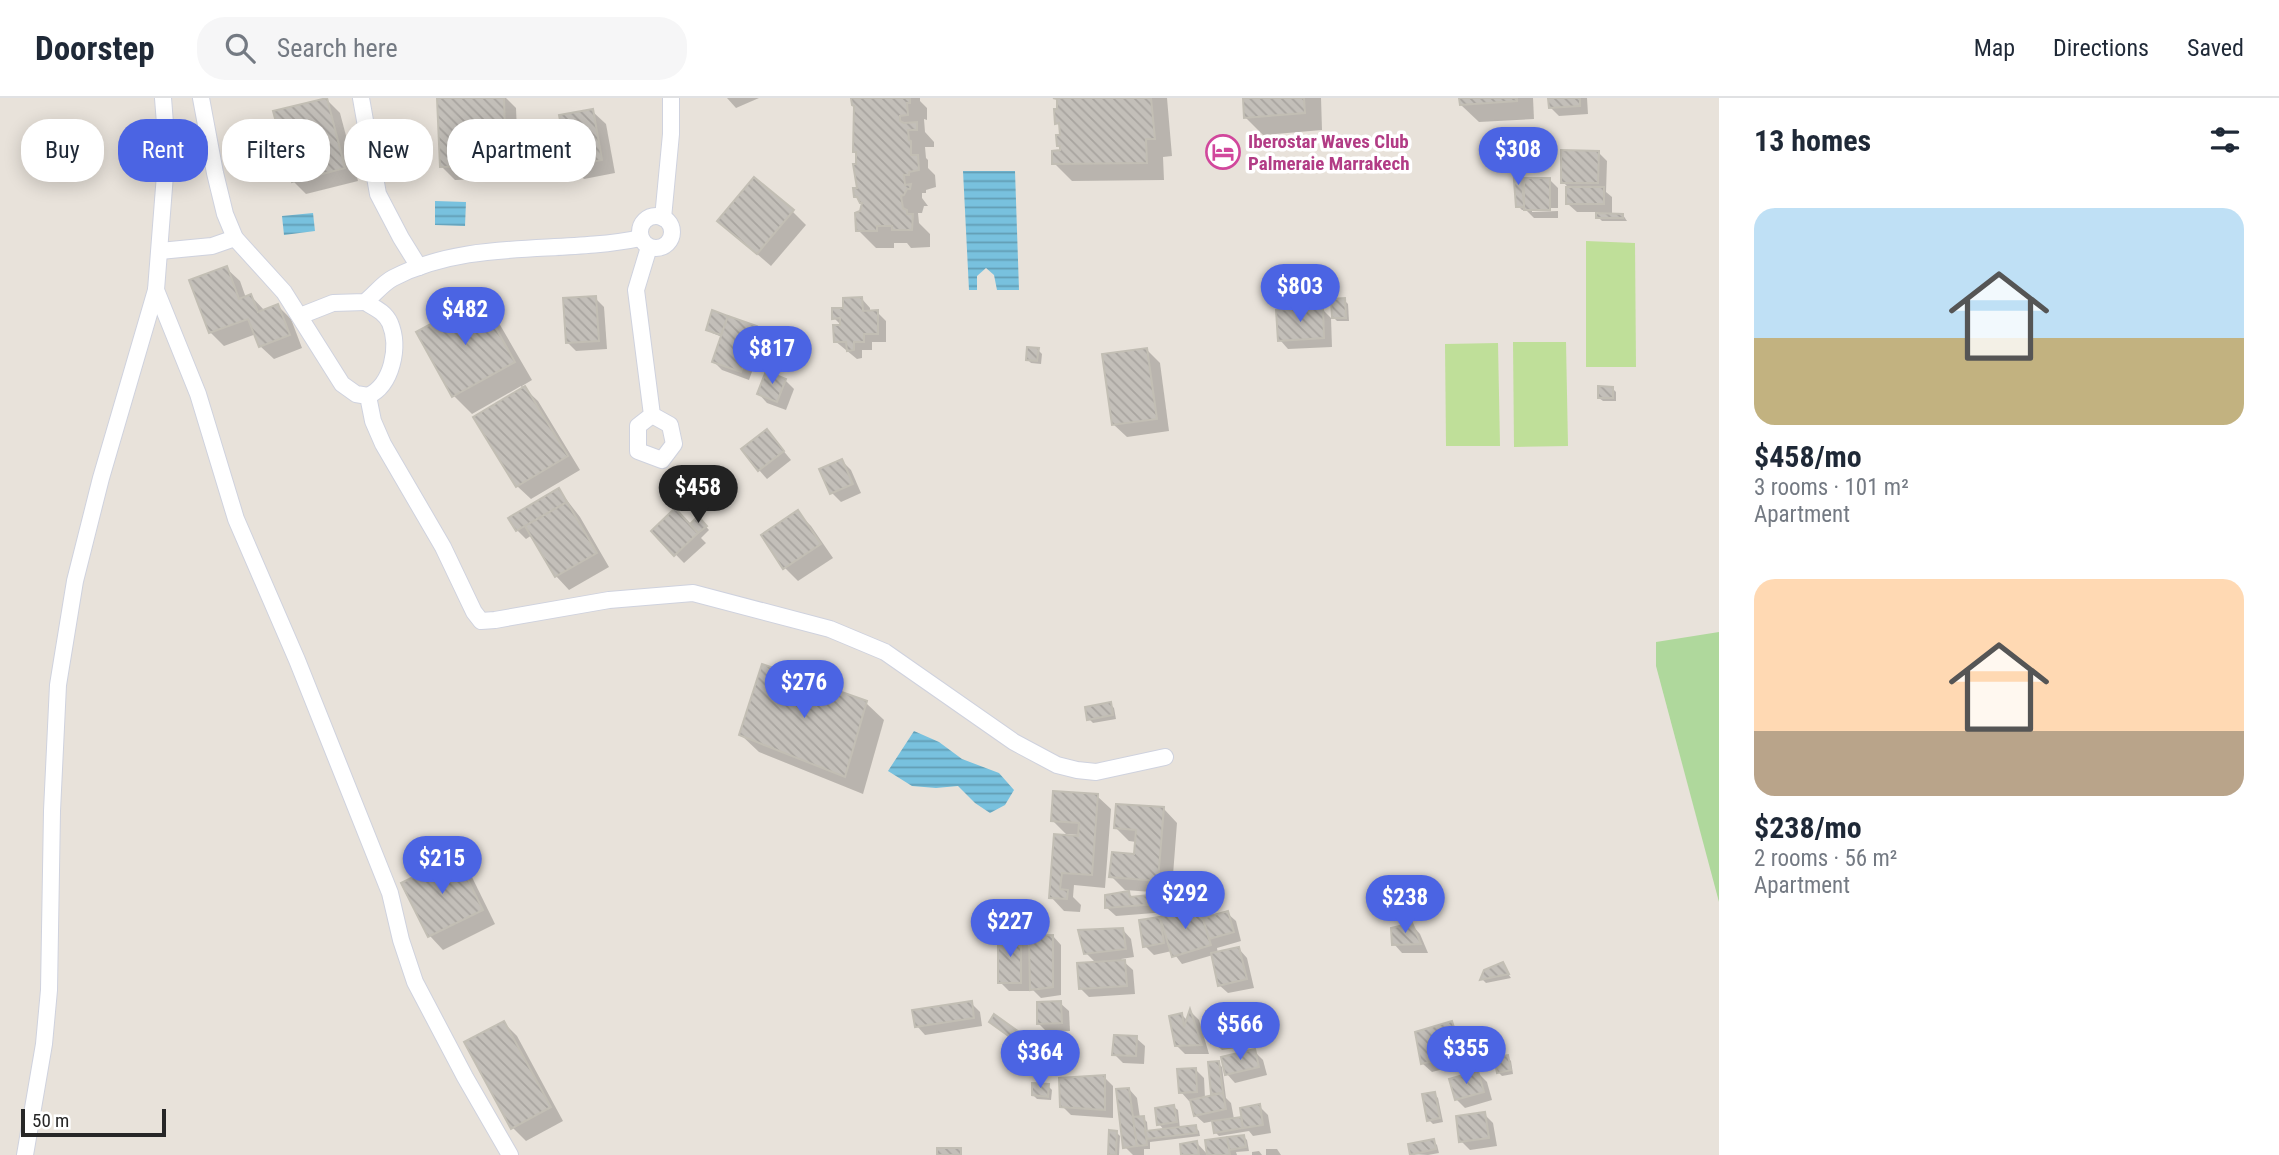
<!DOCTYPE html>
<meta charset="utf-8">
<style>
body{margin:0;font-family:"Roboto Condensed",sans-serif;background:#f6f6f7;color:#1f2937;height:100vh;display:flex;flex-direction:column;font-size:26px;white-space:nowrap}
*{box-sizing:border-box;margin:0}
p{font-size:23px;color:#747a83}
.icon{flex:none;width:38px;height:38px;fill:none;stroke:currentColor;stroke-width:2;stroke-linecap:round;stroke-linejoin:round}
.map{position:relative;flex:1;overflow:hidden}
.sheet{display:flex;flex-direction:column;background:#fff;width:560px}
.sheet>*{flex:none}
.banner{position:absolute;left:21px;top:21px;width:665px;height:63px;display:flex;gap:14px}
.scale{position:absolute;left:21px;bottom:18px;width:145px;box-sizing:border-box;padding-left:7px;border:4px solid #272727;border-top:0;font-size:19px;line-height:24px;white-space:nowrap;color:#272727;-webkit-text-stroke:5px #fff;paint-order:stroke}
.price{position:absolute;translate:-50% -60px;padding:0 16px;border-radius:24px;background:#4b64e3;color:#fff;font-size:23px;line-height:46px;filter:drop-shadow(0 2px 4px #0008)}
.price::after{content:'';position:absolute;left:50%;top:42px;width:21px;height:16px;margin-left:-10px;background:inherit;clip-path:polygon(0 0,100% 0,50% 100%)}
.price.selected{background:#222;color:#fff}
ul{padding:0;list-style:none}
li{display:grid;align-content:center;gap:14px;height:371px;padding:0 35px}
li span{display:grid;place-items:center;height:217px;border-radius:21px;color:#555}
li>.icon{margin-inline-start:auto}
span .icon{width:126px;height:126px;fill:#fffc;stroke-width:1}
li b{font-size:30px}
h2{display:flex;justify-content:space-between;align-items:center;height:84px;padding:0 35px;font-size:30px}
.tag{padding:0 24px;border-radius:28px;background:#fff;box-shadow:0 4px 18px #0003;font-size:24px;line-height:63px}
.tag.selected{background:#4b64e3;color:#fff}
header{display:flex;align-items:center;gap:42px;box-sizing:border-box;height:98px;padding:0 35px;background:#fff;border-bottom:2px solid #e0e1e3}
header strong{font-size:33px}
nav{display:flex;gap:38px;margin-inline-start:auto;font-size:24px}
.search{width:490px;height:63px;background:#f6f6f7;display:flex;align-items:center;gap:18px;box-sizing:border-box;padding:0 24px;border-radius:28px;color:#747a83;font-size:26px}
main{display:flex;flex:1;min-height:0}
.map>svg:first-child{display:block}
.grass{fill:#afd89c}
.pitch{fill:#bfdf99}
.water{fill:url(#water-rules)}
.shadow{fill:#0003}
.building{fill:url(#building-back-hatch);stroke:#c2beb4;stroke-width:2}
.lines{fill:none;stroke-linecap:round;stroke-linejoin:round}
.street-casing{stroke:#cfd2de;stroke-width:18}
.street{stroke:#fff;stroke-width:16}
.labels{text-anchor:middle;dominant-baseline:central;stroke-width:7;stroke-linejoin:round;paint-order:stroke}
.hotel-label{font-size:19px;font-weight:bold;fill:#b23c85;stroke:#fff;text-anchor:start}
</style>
<header>
<strong>Doorstep</strong>
<div class="search"><svg class="icon" aria-label="search" viewBox="0 0 24 24"><circle cx="10" cy="10" r="6"/><path d="M15 15l6 6"/></svg>Search here</div>
<nav><a>Map</a><a>Directions</a><a>Saved</a></nav>
</header>
<main>
<div class="map">
<svg width="1719" height="1057" viewBox="0 0 1719 1057">
<defs>
<pattern id="water-rules" width="6" height="5" patternUnits="userSpaceOnUse" patternTransform="scale(1.75)"><rect width="6" height="5" fill="#78c1de"/><path d="M0 2.5h6" fill="none" stroke="#629db4"/></pattern>
<pattern id="building-back-hatch" width="6" height="6" patternUnits="userSpaceOnUse" patternTransform="scale(1.75)"><rect width="6" height="6" fill="#c3bfb9"/><path d="M-1 5l2 2M0 0l6 6M5-1l2 2" fill="none" stroke="#a8a49f"/></pattern>
</defs>
<rect width="100%" height="100%" fill="#e8e2da"/>
<path class="grass" d="M1719,534V804L1656,568V544Z"/>
<g class="pitch">
<path d="M1586,143L1635,145L1636,269H1586Z"/>
<path d="M1513,244H1566L1568,348L1514,349Z"/>
<path d="M1498,245L1500,348H1446L1445,246Z"/>
</g>
<g class="water">
<path d="M963,73H1015L1019,192H997L994,177L986,170L977,178V192H969Z"/>
<path d="M435,103L466,104L465,128L435,127Z"/>
<path d="M313,115L315,133L284,137L282,118Z"/>
<path d="M914,633L939,644L962,661L999,675L1014,692L1005,707L990,715L975,705L958,688L936,690L912,688L888,673Z"/>
</g>
<g class="shadow">
<path d="M439,0H506L516,10L519,80L455,82L442,69Z"/>
<path d="M727,0H759L736,10Z"/>
<path d="M853,0H920V3L927,10V22L924,21L925,34L934,44V49H925L926,60L928,62V70L935,77L936,89L926,92V95H922V100L928,108H924L922,115H918L919,125L930,136V149L911,150L907,145H894V150H876L858,132L864,107L859,92Z"/>
<path d="M1055,0H1167L1172,58L1163,59L1164,82L1072,83L1054,65L1062,54L1058,48L1061,39V29L1057,25L1059,5Z"/>
<path d="M1245,0H1321L1322,32L1263,37L1245,19Z"/>
<path d="M1461,0H1533L1534,21L1479,24L1461,7Z"/>
<path d="M1550,0H1587L1588,16L1559,18L1550,9Z"/>
<path d="M327,2L340,15L358,83L306,96L293,83Z"/>
<path d="M592,13L606,26L615,75L584,81L570,67Z"/>
<path d="M1598,54L1607,63L1606,94L1612,99V117H1623L1627,123H1602L1598,119V114H1577L1568,106V89L1563,84Z"/>
<path d="M1520,71L1524,74V82L1549,81L1558,90V110H1532V114L1558,113V120H1534L1526,112H1522L1518,108Z"/>
<path d="M792,113L806,127L771,168L719,123Z"/>
<path d="M226,170L240,183L246,200L251,198L264,212L278,208L291,221L302,250L274,261L260,248L256,236L224,248L210,234Z"/>
<path d="M595,200L604,209L607,251L576,253L567,244Z"/>
<path d="M862,201L870,210V214H877L886,223V244H872V252H862V260L857,261L835,243L842,228L834,220Z"/>
<path d="M479,202L496,220L532,282L522,288L538,303L580,372L531,401L517,388L523,291L521,288L472,316L454,298L419,235Z"/>
<path d="M1344,202L1348,206L1349,223H1337L1333,219Z"/>
<path d="M1322,211L1331,220L1332,249L1288,251L1280,242Z"/>
<path d="M714,215L756,230L765,238L763,244L768,248L766,256L759,254L749,282L722,272L714,264L722,239L712,235L708,231Z"/>
<path d="M1038,252L1042,256L1041,266L1031,265L1027,261Z"/>
<path d="M1147,252L1160,265L1169,333L1127,339L1113,326Z"/>
<path d="M785,282L794,291L786,312L767,305L759,296Z"/>
<path d="M1612,290L1616,294V303H1603L1599,300Z"/>
<path d="M767,333L791,362L767,381L759,372Z"/>
<path d="M842,363L851,372L861,395L841,404L832,395Z"/>
<path d="M559,392L580,419L609,469L569,492L556,478L532,437L526,441L517,432Z"/>
<path d="M798,415L811,428L833,460L798,483L785,470L763,438Z"/>
<path d="M698,420L709,432L701,440L706,445L684,465L653,433L690,428Z"/>
<path d="M866,605L884,622L863,696L759,654L741,637Z"/>
<path d="M1110,606L1114,610L1116,621L1093,625L1089,621Z"/>
<path d="M1097,698L1111,711L1105,790L1074,787L1073,799L1081,807L1080,814L1064,813L1051,799L1055,738L1079,740V737L1066,736L1052,722Z"/>
<path d="M1164,711L1177,725L1172,790L1181,789L1190,798L1192,812L1199,810L1208,820L1227,815L1236,823L1241,843L1217,850L1218,856L1239,851L1247,860L1254,890L1228,895L1219,887L1213,857L1182,866L1172,853L1154,857L1145,848L1141,824L1160,821L1181,815L1180,813L1116,818L1107,810L1128,795L1134,800L1165,797V795L1125,792L1111,778L1135,758L1136,744L1129,743L1116,730Z"/>
<path d="M456,760L469,773L495,826L443,852L430,838L403,786Z"/>
<path d="M1412,827L1420,836L1428,855H1402L1394,846Z"/>
<path d="M1123,832L1131,841L1134,859L1121,861L1133,872L1135,896L1089,899L1080,890L1096,865L1086,855Z"/>
<path d="M1053,838L1061,847V897L1041,900L1029,888V893H1009L1000,884L1020,839L1031,850Z"/>
<path d="M1502,867L1511,880L1486,885L1482,881Z"/>
<path d="M971,905L980,914L982,928L925,937L917,928Z"/>
<path d="M1060,905L1069,913L1070,933L1047,934L1038,925Z"/>
<path d="M1229,910L1238,919L1243,949L1222,952L1213,944Z"/>
<path d="M1191,914L1199,922L1209,956H1185L1177,948L1182,917L1188,923Z"/>
<path d="M995,918L1029,944L1025,949L995,927Z"/>
<path d="M504,925L517,938L563,1023L526,1043L513,1030Z"/>
<path d="M1451,925L1460,933L1470,964L1432,974L1423,966L1417,935Z"/>
<path d="M1136,940L1145,948L1144,966L1123,965L1114,956Z"/>
<path d="M1254,953L1263,962L1267,977L1235,985L1227,976Z"/>
<path d="M1507,959L1511,963L1513,976L1502,978L1498,974Z"/>
<path d="M1218,965L1222,969L1226,1000L1231,1005L1234,1021L1241,1020L1244,1024L1259,1008L1268,1017L1271,1035L1253,1038L1249,1033L1219,1038L1215,1034L1214,1023L1204,1025L1195,1017L1192,1003H1189L1181,994L1195,971L1204,980L1205,1000L1216,998L1213,995Z"/>
<path d="M1478,975L1487,984L1492,1002L1465,1010L1456,1001Z"/>
<path d="M1104,979L1113,988V1020L1071,1017L1062,1008Z"/>
<path d="M1048,988L1052,992L1051,1002L1037,1001L1033,997Z"/>
<path d="M1129,991L1137,1000L1140,1020H1143L1147,1024L1148,1035L1165,1033L1159,1026L1174,1009L1178,1012L1180,1031L1195,1029L1199,1033L1200,1038L1150,1044V1051H1144V1057H1133L1125,1049Z"/>
<path d="M1434,996L1438,1000L1443,1024L1433,1026L1429,1022Z"/>
<path d="M1484,1016L1493,1025L1497,1048L1470,1052L1461,1043Z"/>
<path d="M1116,1034L1120,1038L1119,1057H1110Z"/>
<path d="M1243,1038L1247,1042L1249,1053L1236,1054L1237,1057H1208Z"/>
<path d="M1433,1043L1437,1047L1439,1055L1428,1057L1412,1056Z"/>
<path d="M1197,1045L1208,1057H1183Z"/>
<path d="M1266,1051H1277L1281,1057H1266Z"/>
<path d="M1259,1053L1262,1057H1252V1054Z"/>
</g>
<g class="building">
<path d="M327,0L345,70L292,84L273,13Z"/>
<path d="M437,0H504L506,67L440,69Z"/>
<path d="M851,0H910V5H907L908,17L900,18V23L904,25L917,24V32H908L909,42L911,43V57H918L919,72L909,74V77H904L905,87L911,86L910,91H907L904,97L901,98L903,110L907,112V116H913L912,132H892V128H877V133H856L855,115L860,113L862,105H860L857,99H854L853,90H857L853,66H856V54H853L854,8L852,7Z"/>
<path d="M1053,0H1151L1155,41H1146L1147,65L1052,66V53L1060,52V48H1057L1056,37H1060L1059,25L1055,26L1054,11H1057V1Z"/>
<path d="M1243,0H1304L1305,15L1244,20Z"/>
<path d="M1459,0H1517V3L1460,7Z"/>
<path d="M1548,0H1580V8L1549,10Z"/>
<path d="M593,11L602,62L569,68L559,17Z"/>
<path d="M1561,52L1599,53L1598,85H1561Z"/>
<path d="M1513,69H1521L1524,109H1516Z"/>
<path d="M754,79L794,112L757,156L717,123Z"/>
<rect x="1524" y="80" width="26" height="32"/>
<rect x="1566" y="89" width="38" height="17"/>
<path d="M1596,115L1623,116V120H1596Z"/>
<path d="M227,168L239,201L251,196L258,214L278,206L290,237L259,249L248,221L209,235L189,182Z"/>
<path d="M596,198L599,243L566,245L563,200Z"/>
<path d="M862,199L863,213L878,212V236H864V244H854V252L847,253L846,244H834L833,227H840V220L832,221V210H843V200Z"/>
<path d="M479,200L515,264L452,299L416,234Z"/>
<path d="M1345,200L1346,220H1332L1331,201Z"/>
<path d="M1323,209L1324,240L1278,243L1276,212Z"/>
<path d="M712,212L728,218L721,237L706,232Z"/>
<path d="M728,218L757,228L741,274L712,264Z"/>
<path d="M753,239L766,243L762,254L750,249Z"/>
<path d="M1027,249L1039,250L1037,263L1026,262Z"/>
<path d="M1147,250L1157,321L1112,327L1102,256Z"/>
<path d="M766,273L786,281L777,304L757,296Z"/>
<path d="M525,288L568,358L516,389L473,319Z"/>
<path d="M1598,288L1613,289V300H1598Z"/>
<path d="M767,331L784,353L758,373L741,351Z"/>
<path d="M842,361L853,386L830,396L819,371Z"/>
<path d="M559,390L567,404L516,433L508,420Z"/>
<path d="M567,404L597,455L555,479L525,428Z"/>
<path d="M675,410L698,435L674,458L651,433Z"/>
<path d="M798,412L821,446L783,471L761,437Z"/>
<path d="M698,418L707,428L698,435L690,426Z"/>
<path d="M762,566L867,603L845,679L739,637Z"/>
<path d="M1111,604L1113,617L1087,622L1085,609Z"/>
<path d="M1053,693L1098,696L1092,777L1062,775L1060,791L1068,792L1067,801L1049,800L1054,736L1078,738L1079,725L1051,723Z"/>
<path d="M1116,706L1164,709L1158,783L1109,779L1112,754L1134,756L1136,732L1114,730Z"/>
<path d="M456,758L483,812L428,839L401,785Z"/>
<path d="M1182,787L1184,804L1105,810V797L1129,793L1130,799L1160,796L1158,789Z"/>
<path d="M1199,808L1211,847L1172,859L1160,819Z"/>
<path d="M1228,813L1234,834L1209,841L1203,820Z"/>
<path d="M1160,819L1164,845L1143,849L1139,822Z"/>
<path d="M1412,825L1421,846L1392,847L1391,830Z"/>
<path d="M1123,830L1126,851L1084,856L1078,832Z"/>
<rect x="998" y="837" width="23" height="48"/>
<path d="M1053,837V889L1030,892L1029,838Z"/>
<path d="M1239,849L1247,881L1218,888L1211,855Z"/>
<path d="M1125,862L1127,888L1079,891L1077,865Z"/>
<path d="M1503,864L1509,876L1480,882L1484,872Z"/>
<path d="M972,903L974,920L915,929L912,912Z"/>
<path d="M1061,903L1062,925L1037,926V904Z"/>
<path d="M1230,909L1235,940L1211,945L1206,913Z"/>
<path d="M1190,911L1202,947L1175,948L1169,918L1182,915L1184,929Z"/>
<path d="M994,916L1026,939L1021,947L989,924Z"/>
<path d="M504,923L551,1009L511,1031L464,944Z"/>
<path d="M1452,923L1462,956L1421,966L1415,934Z"/>
<path d="M1114,937L1137,938L1136,958L1112,957Z"/>
<path d="M1255,951L1259,969L1225,977L1221,959Z"/>
<path d="M1508,957L1511,972L1497,975L1494,959Z"/>
<path d="M1219,963L1223,995L1211,996L1208,964Z"/>
<path d="M1196,970L1197,994L1179,995L1177,971Z"/>
<path d="M1478,973L1484,994L1455,1002L1449,981Z"/>
<path d="M1105,977V1012L1060,1009L1059,980Z"/>
<path d="M1032,985L1049,986L1048,999L1032,997Z"/>
<path d="M1129,990L1137,1048L1123,1050L1116,991Z"/>
<path d="M1435,994L1440,1020L1427,1023L1422,996Z"/>
<path d="M1223,995L1226,1011L1194,1018L1190,1002Z"/>
<path d="M1260,1006L1263,1027L1243,1030L1240,1010Z"/>
<path d="M1174,1007L1177,1024L1157,1027L1155,1010Z"/>
<path d="M1485,1014L1489,1040L1459,1044L1456,1018Z"/>
<path d="M1144,1018L1147,1047L1137,1048L1133,1019Z"/>
<path d="M1241,1019L1243,1030L1214,1035L1212,1023Z"/>
<path d="M1196,1027L1197,1035L1147,1041L1145,1033Z"/>
<path d="M1109,1032L1117,1033L1116,1057H1108Z"/>
<path d="M1244,1037L1246,1049L1229,1052L1227,1039Z"/>
<path d="M1227,1039L1230,1057H1207L1205,1042Z"/>
<path d="M1434,1041L1436,1051L1410,1057L1408,1046Z"/>
<path d="M1197,1043L1199,1057H1181L1180,1046Z"/>
<rect x="937" y="1050" width="24" height="7"/>
</g>
<g class="lines">
<g class="street-casing">
<g id="street">
<path d="M201,0L215,75L225,116L235,140L284,194L342,286L356,296L368,298L373,323L383,346L443,449L474,514L481,523L495,522L609,502L693,495L830,531L885,554L1014,644L1057,667L1077,672L1096,674L1165,659"/>
<path d="M361,0L378,96L401,140L419,169"/>
<circle cx="656" cy="134" r="16"/>
<path d="M663,120L671,36V0"/>
<path d="M649,149L636,192L652,317L638,328V353L662,362L674,346L670,327L652,317"/>
<path d="M160,153L212,148L235,140"/>
<path d="M156,192L198,296L236,421L297,562L390,795L401,842L415,884L465,979L510,1057"/>
<path d="M365,204C375,210 385,214 390,225C400,249 392,287 368,298"/>
<path d="M300,218L333,205L365,204C374,197 383,185 393,180C470,140 559,157 641,140"/>
<path d="M25,1057L44,946L49,892L52,713L58,587L75,483L101,380L156,192L167,51L163,0"/>
</g>
</g>
<use href="#street" class="street"/>
</g>
<defs>
<g id="hotel-ring" transform="scale(1.75)"><circle r="9.5" fill="#fff" stroke="#d1479c" stroke-width="1.5"/><path d="M-6-4.5h1.5V1H6V5H4.5V3h-9V5H-6ZM-4 0a1.8 1.8 0 1 1 3.6 0ZM.5 0V-2.5h3Q6-2.5 6 0Z" fill="#d1479c"/></g>
</defs>
<g fill-rule="evenodd">
<use href="#hotel-ring" x="1223" y="54"/>
</g>
<g class="labels">
<g class="hotel-label">
<text x="1248" y="43">Iberostar Waves Club<tspan x="1248" dy="22">Palmeraie Marrakech</tspan></text>
</g>
</g>
</svg>
<div class="scale">50 m</div>
<b class="price" style="left:1518px;top:89px">$308</b>
<b class="price" style="left:1300px;top:226px">$803</b>
<b class="price" style="left:465px;top:249px">$482</b>
<b class="price" style="left:772px;top:288px">$817</b>
<b class="price selected" style="left:698px;top:427px">$458</b>
<b class="price" style="left:804px;top:622px">$276</b>
<b class="price" style="left:442px;top:798px">$215</b>
<b class="price" style="left:1185px;top:833px">$292</b>
<b class="price" style="left:1405px;top:837px">$238</b>
<b class="price" style="left:1010px;top:861px">$227</b>
<b class="price" style="left:1240px;top:964px">$566</b>
<b class="price" style="left:1466px;top:988px">$355</b>
<b class="price" style="left:1040px;top:992px">$364</b>
<div class="banner">
<a class="tag">Buy</a>
<a class="tag selected">Rent</a>
<a class="tag">Filters</a>
<a class="tag">New</a>
<a class="tag">Apartment</a>
</div>
</div>
<section class="sheet">
<h2>13 homes<svg class="icon" aria-label="filters" viewBox="0 0 24 24"><path d="M4 7h16M4 17h16"/><circle cx="9" cy="7" r="2"/><circle cx="15" cy="17" r="2"/></svg></h2>
<ul>
<li><span style="background:linear-gradient(#bfe0f5 60%,#c2b280 0)"><svg class="icon" aria-label="home" viewBox="0 0 24 24"><path d="M3 11l9-7 9 7M6 9v11h12V9"/></svg></span><div><b>$458/mo</b><p>3 rooms · 101 m²</p><p>Apartment</p></div></li>
<li><span style="background:linear-gradient(#ffd9b3 70%,#b9a48a 0)"><svg class="icon" aria-label="home" viewBox="0 0 24 24"><path d="M3 11l9-7 9 7M6 9v11h12V9"/></svg></span><div><b>$238/mo</b><p>2 rooms · 56 m²</p><p>Apartment</p></div></li>
</ul>
</section>
</main>
